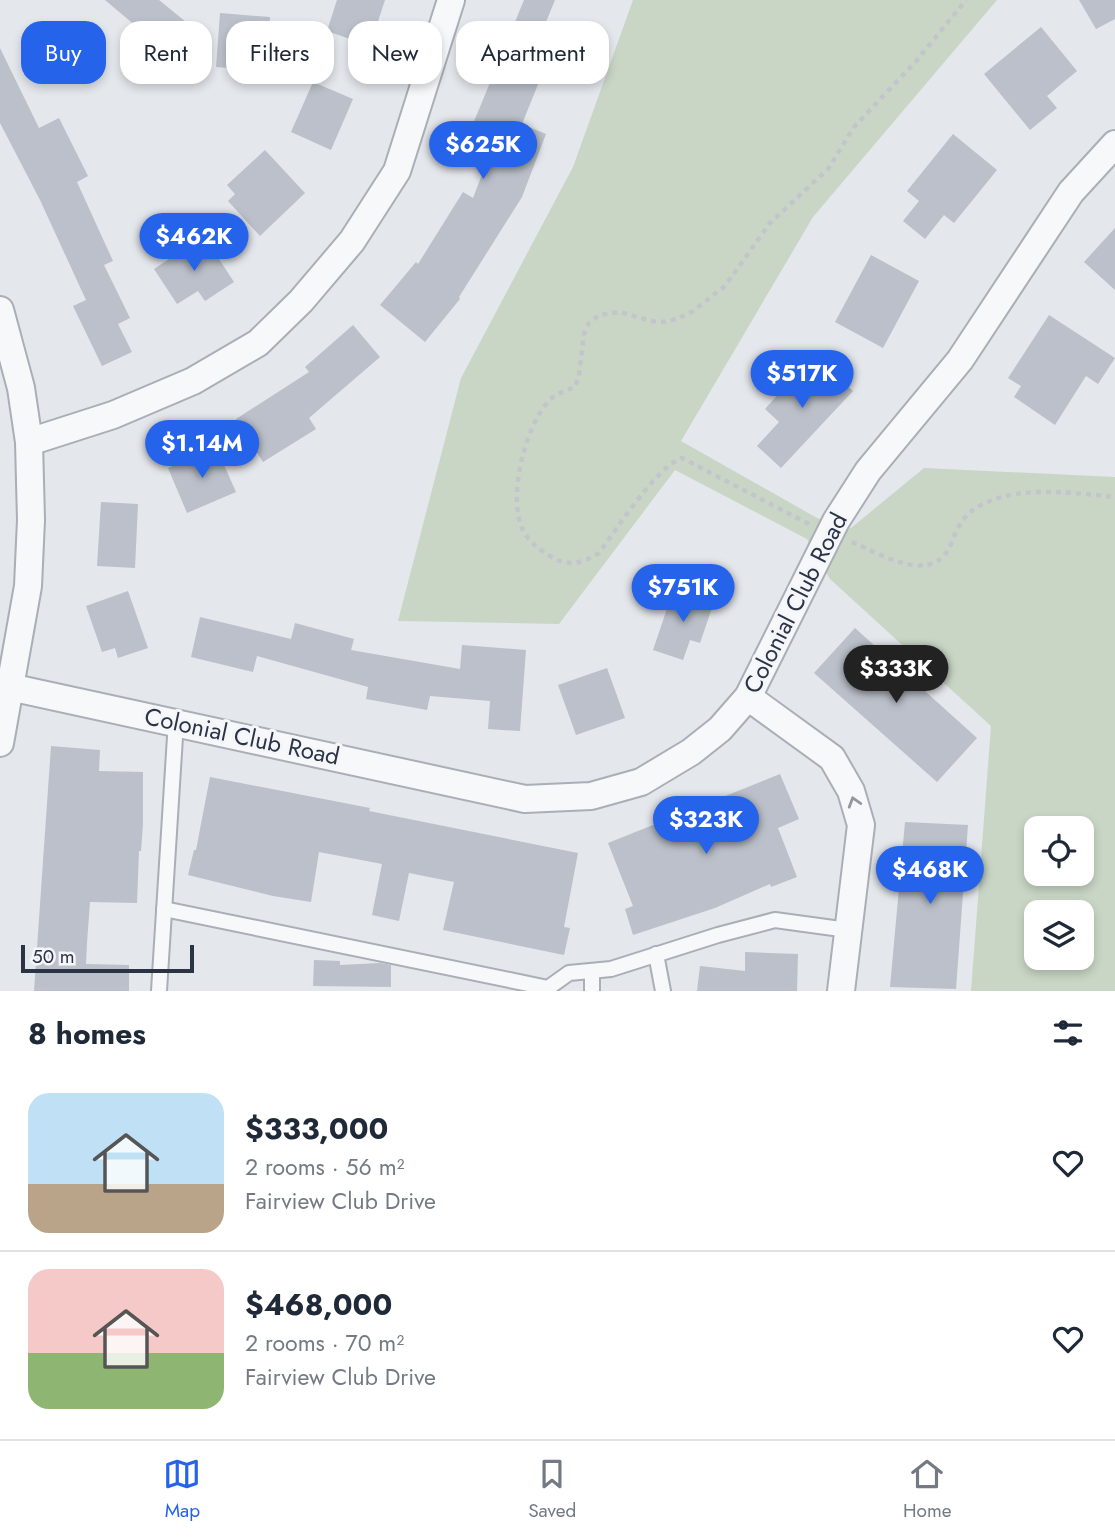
<!DOCTYPE html>
<meta charset="utf-8">
<style>
body{margin:0;font-family:Jost,sans-serif;background:#f6f6f7;color:#1f2937;height:100vh;display:flex;flex-direction:column;font-size:26px;white-space:nowrap}
*{box-sizing:border-box;margin:0}
p{font-size:23px;color:#747a83}
.icon{flex:none;width:38px;height:38px;fill:none;stroke:currentColor;stroke-width:2;stroke-linecap:round;stroke-linejoin:round}
.map{position:relative;height:991px;overflow:hidden}
.details{display:flex;flex-direction:column;background:#fff;flex:1}
.details>*{flex:none}
.hud{position:absolute;left:21px;top:21px;width:700px;height:63px;display:flex;gap:14px}
.fabs{position:absolute;left:1024px;top:816px;display:grid;gap:14px}
.fabs a{display:grid;place-items:center;width:70px;height:70px;border-radius:14px;background:#fff;box-shadow:0 4px 10px #0003;font-size:35px}
.scale{position:absolute;left:21px;bottom:18px;width:173px;box-sizing:border-box;padding-left:7px;border:4px solid #2b3445;border-top:0;font-size:19px;line-height:24px;white-space:nowrap;color:#2b3445;-webkit-text-stroke:5px #f4f6f9;paint-order:stroke}
.price{position:absolute;translate:-50% -60px;padding:0 16px;border-radius:24px;background:#2563eb;color:#fff;font-size:23px;line-height:46px;filter:drop-shadow(0 2px 4px #0008)}
.price::after{content:'';position:absolute;left:50%;top:42px;width:21px;height:16px;margin-left:-10px;background:inherit;clip-path:polygon(0 0,100% 0,50% 100%)}
.price.selected{background:#222;color:#fff}
ul{padding:0;list-style:none}
li{display:flex;align-items:center;gap:21px;height:175px;padding:0 28px}
li+li{border-top:2px solid #e0e1e3}
li span{display:grid;place-items:center;flex:none;width:196px;height:140px;border-radius:21px;color:#555}
li>.icon{margin-inline-start:auto}
span .icon{width:84px;height:84px;fill:#fffc;stroke-width:1}
li b{font-size:30px}
h2{display:flex;justify-content:space-between;align-items:center;height:84px;padding:0 28px;font-size:30px}
.tag{padding:0 24px;border-radius:21px;background:#fff;box-shadow:0 4px 10px #0003;font-size:24px;line-height:63px}
.tag.selected{background:#2563eb;color:#fff}
.tab-bar{display:flex;justify-content:space-around;align-items:center;height:98px;border-top:2px solid #e0e1e3;background:#fff;font-size:19px;color:#747a83}
.tab-bar a{display:grid;justify-items:center;gap:4px}
.tab-bar .selected{color:#2563eb}
.map>svg:first-child{display:block}
.green{fill:#c9d6c5;fill-rule:evenodd}
.building{fill:#bbc0ca}
.lines{fill:none;stroke-linecap:round;stroke-linejoin:round}
.service-casing{stroke:#a9aeb7;stroke-width:18}
.minor-casing{stroke:#a9aeb7;stroke-width:30}
.path{stroke:#c2c5cb;stroke-width:4.5;stroke-dasharray:5 5;stroke-linecap:butt}
.service{stroke:#f7f8fa;stroke-width:14}
.minor{stroke:#f7f8fa;stroke-width:26}
.oneway{stroke:#9196a0}
.labels{text-anchor:middle;dominant-baseline:central;stroke-width:6;stroke-linejoin:round;paint-order:stroke}
.street-label{font-size:24px;fill:#2b3445;stroke:#f4f6f9}
</style>
<div class="map">
<svg width="1115" height="991" viewBox="0 0 1115 991">
<rect width="100%" height="100%" fill="#e4e7ec"/>
<path class="green" d="M633,0H997L813,217L681,441L817,518L851,528L924,468L1115,477V991H971L991,726L830,579L807,539L675,470L559,624L398,621L461,378L573,167ZM1036,828H1082V873H1036ZM1036,912H1082V957H1036Z"/>
<g class="building">
<path d="M105,0H159L186,22L163,49Z"/>
<path d="M337,0H385L370,46L327,31Z"/>
<path d="M524,0H555L539,39L554,45L522,124L546,134L522,197L459,297L460,299L425,342L380,305L416,262L418,264L463,192L473,198L493,146L468,136Z"/>
<path d="M1079,0H1115V19L1096,29Z"/>
<path d="M220,13L270,17L268,48L257,47L255,70L216,67Z"/>
<path d="M1041,27L1077,71L1047,96L1057,108L1030,130L984,74Z"/>
<path d="M0,48L39,128L59,118L88,176L77,182L113,261L104,265L130,318L118,324L132,352L102,366L73,306L86,300L40,200L0,123Z"/>
<path d="M313,82L353,99L331,150L291,132Z"/>
<path d="M953,134L997,170L954,223L944,215L925,239L903,221L919,201L907,191Z"/>
<path d="M265,150L305,193L260,236L228,201L235,194L227,185Z"/>
<path d="M1115,228V290L1084,262Z"/>
<path d="M204,236L234,282L205,301L198,291L177,304L154,269Z"/>
<path d="M871,255L919,281L883,348L835,322Z"/>
<path d="M1049,315L1115,358L1098,384L1086,376L1055,425L1014,397L1021,386L1008,378Z"/>
<path d="M353,325L380,357L309,418L316,429L263,462L236,419L309,372L305,367Z"/>
<path d="M813,355L853,391L781,468L757,446L779,422L765,409Z"/>
<path d="M216,447L236,492L187,513L168,468Z"/>
<path d="M101,502L138,504L135,568L97,566Z"/>
<path d="M674,588L714,602L700,643L690,640L683,660L653,650Z"/>
<path d="M128,591L148,648L118,658L115,648L102,652L86,606Z"/>
<path d="M200,617L291,639L295,623L354,639L351,650L460,669L462,645L526,650L520,731L488,729L490,701L430,696L427,710L366,699L368,687L257,656L253,672L191,657Z"/>
<path d="M855,628L977,738L937,782L814,673Z"/>
<path d="M607,668L625,718L576,735L558,685Z"/>
<path d="M51,746L100,750L99,771L143,772V824L141,851H139L137,903L90,902L87,943L86,964L129,965V991H34Z"/>
<path d="M780,774L799,819L778,828L797,877L771,887L770,884L715,908L633,935L625,909L633,906L608,843Z"/>
<path d="M210,777L370,808L369,811L578,853L564,927L570,928L564,955L443,930L454,882L409,873L399,921L372,915L382,864L319,852L311,902L273,896L188,875L194,850H196Z"/>
<path d="M905,822L968,825L956,989L890,987Z"/>
<path d="M745,952L798,954L797,991H697L700,966L745,971Z"/>
<path d="M314,960L340,961V965L380,963L391,965V987L313,986Z"/>
</g>
<g class="lines">
<g class="service-casing">
<g id="service">
<path d="M164,909L548,988L569,973L611,969L718,935L775,920L848,930"/>
<path d="M656,954L663,991"/>
<path d="M159,991L176,721"/>
<path d="M592,991V971"/>
</g>
</g>
<g class="minor-casing">
<g id="minor">
<path d="M0,310L21,388L29,442L31,520L28,586L0,743"/>
<path d="M29,442L113,415L193,381L258,343L301,301L352,241L397,171L451,0"/>
<path d="M0,685L525,799L591,796L641,782L691,752L720,729L748,697L836,521L868,471L960,360L1071,192L1115,144"/>
<path d="M748,697L832,758L851,791L861,825L841,991"/>
</g>
</g>
<g class="path">
<path d="M809,524L682,458C657,466 616,530 599,553C582,564 568,567 550,556C539,549 529,542 523,530C507,499 525,428 547,403C554,394 565,391 575,387L579,375L584,334L588,324L599,315L620,312L651,321L663,322L677,319L693,311L725,286L770,223L828,169L854,127L917,60L966,0"/>
<path d="M852,542C880,554 933,587 951,544C958,526 964,513 983,504C1022,485 1073,493 1115,497"/>
</g>
<use href="#service" class="service"/>
<use href="#minor" class="minor"/>
</g>
<defs><path id="oneway-chevron" d="M-2-3.5L2.5 0L-2 3.5" fill="none" stroke-width="1.6" stroke-linecap="round" stroke-linejoin="round" transform="scale(1.75)"/></defs>
<use class="oneway" href="#oneway-chevron" transform="translate(854 802) rotate(-107)"/>
<g class="labels">
<g class="street-label">
<text transform="translate(795 603) rotate(-63)">Colonial Club Road</text>
<text transform="translate(242 736) rotate(12)">Colonial Club Road</text>
</g>
</g>
</svg>
<div class="fabs">
<a><svg class="icon" aria-label="locate" viewBox="0 0 24 24"><circle cx="12" cy="12" r="6"/><path d="M12 2v4M12 18v4M2 12h4M18 12h4"/></svg></a>
<a><svg class="icon" aria-label="layers" viewBox="0 0 24 24"><path d="M12 4l9 5-9 5-9-5zM3 14l9 5 9-5"/></svg></a>
</div>
<div class="scale">50 m</div>
<b class="price" style="left:483px;top:181px">$625K</b>
<b class="price" style="left:194px;top:273px">$462K</b>
<b class="price" style="left:802px;top:410px">$517K</b>
<b class="price" style="left:202px;top:480px">$1.14M</b>
<b class="price" style="left:683px;top:624px">$751K</b>
<b class="price selected" style="left:896px;top:705px">$333K</b>
<b class="price" style="left:706px;top:856px">$323K</b>
<b class="price" style="left:930px;top:906px">$468K</b>
<div class="hud">
<a class="tag selected">Buy</a>
<a class="tag">Rent</a>
<a class="tag">Filters</a>
<a class="tag">New</a>
<a class="tag">Apartment</a>
</div>
</div>
<section class="details">
<h2>8 homes<svg class="icon" aria-label="filters" viewBox="0 0 24 24"><path d="M4 7h16M4 17h16"/><circle cx="9" cy="7" r="2"/><circle cx="15" cy="17" r="2"/></svg></h2>
<ul>
<li><span style="background:linear-gradient(#bfe0f5 65%,#b9a48a 0)"><svg class="icon" aria-label="home" viewBox="0 0 24 24"><path d="M3 11l9-7 9 7M6 9v11h12V9"/></svg></span><div><b>$333,000</b><p>2 rooms · 56 m²</p><p>Fairview Club Drive</p></div><svg class="icon" aria-label="heart" viewBox="0 0 24 24"><path d="M12 20l-8-8c-3-5 5-10 8-4 3-6 11-1 8 4z"/></svg></li>
<li><span style="background:linear-gradient(#f6c9c9 60%,#8fb573 0)"><svg class="icon" aria-label="home" viewBox="0 0 24 24"><path d="M3 11l9-7 9 7M6 9v11h12V9"/></svg></span><div><b>$468,000</b><p>2 rooms · 70 m²</p><p>Fairview Club Drive</p></div><svg class="icon" aria-label="heart" viewBox="0 0 24 24"><path d="M12 20l-8-8c-3-5 5-10 8-4 3-6 11-1 8 4z"/></svg></li>
</ul>
</section>
<nav class="tab-bar">
<a class="selected"><svg class="icon" aria-label="map" viewBox="0 0 24 24"><path d="M3 6l6-2 6 2 6-2v14l-6 2-6-2-6 2zM9 4v14M15 6v14"/></svg>Map</a>
<a><svg class="icon" aria-label="saved" viewBox="0 0 24 24"><path d="M7 4h10v16l-5-4-5 4z"/></svg>Saved</a>
<a><svg class="icon" aria-label="home" viewBox="0 0 24 24"><path d="M3 11l9-7 9 7M6 9v11h12V9"/></svg>Home</a>
</nav>
